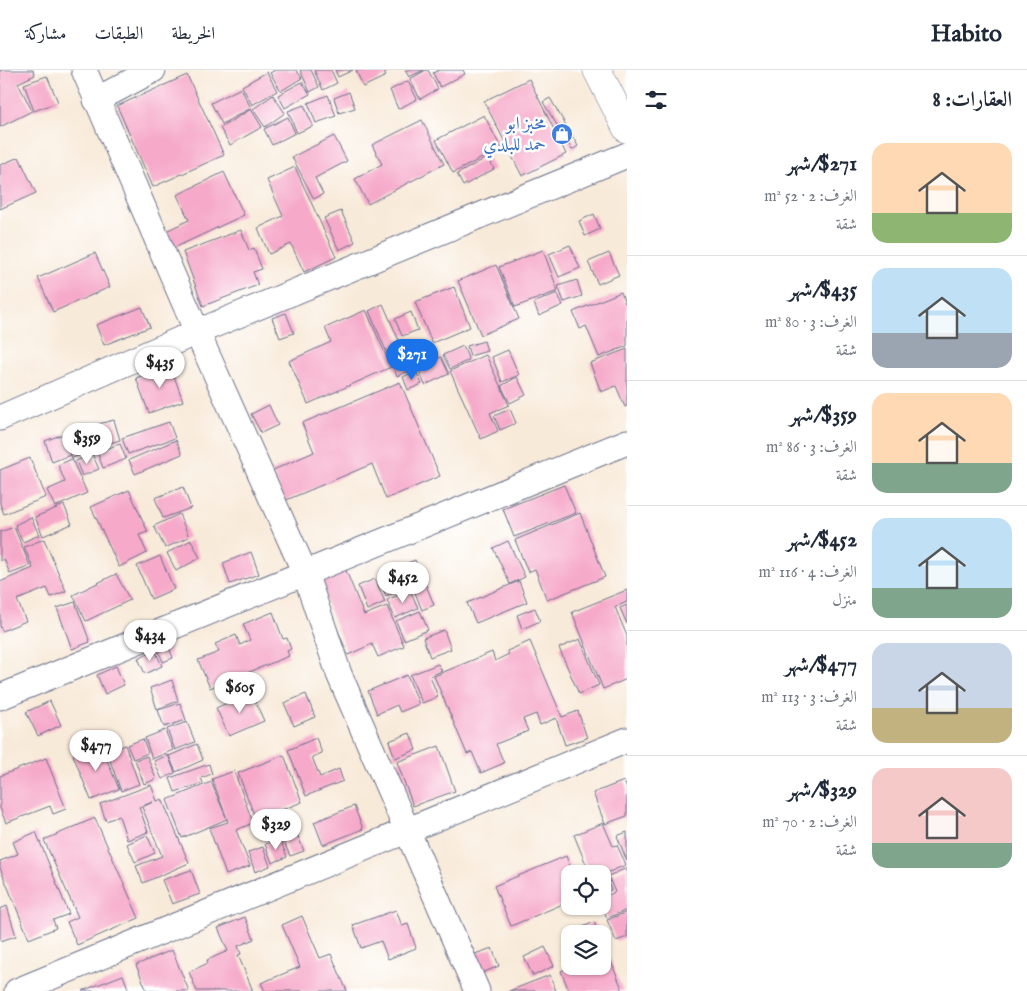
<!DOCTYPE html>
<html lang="ar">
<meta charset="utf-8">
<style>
body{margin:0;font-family:"IM FELL English",Amiri,serif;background:#f6f6f7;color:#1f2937;direction:rtl;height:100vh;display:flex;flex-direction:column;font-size:19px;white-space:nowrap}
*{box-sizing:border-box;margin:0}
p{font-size:16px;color:#747a83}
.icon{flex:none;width:28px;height:28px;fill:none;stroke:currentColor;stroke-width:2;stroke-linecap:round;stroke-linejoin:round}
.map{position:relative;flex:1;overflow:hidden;direction:ltr}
.side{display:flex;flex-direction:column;background:#fff;width:400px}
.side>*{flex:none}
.buttons{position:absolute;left:561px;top:795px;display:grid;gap:10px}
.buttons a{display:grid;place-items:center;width:50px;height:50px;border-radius:10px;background:#fff;box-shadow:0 1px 4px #0004;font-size:25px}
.price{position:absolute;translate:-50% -42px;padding:0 11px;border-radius:18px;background:#fff;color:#222;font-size:16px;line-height:32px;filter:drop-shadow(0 1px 2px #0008)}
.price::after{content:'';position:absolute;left:50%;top:30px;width:15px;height:11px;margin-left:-8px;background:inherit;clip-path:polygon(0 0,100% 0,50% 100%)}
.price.on{background:#1a73e8;color:#fff}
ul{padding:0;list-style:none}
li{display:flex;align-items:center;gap:15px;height:125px;padding:0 15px}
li+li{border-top:1px solid #e0e1e3}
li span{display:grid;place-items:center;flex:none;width:140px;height:100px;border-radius:15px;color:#555}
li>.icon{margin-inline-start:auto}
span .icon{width:60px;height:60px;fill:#fffc;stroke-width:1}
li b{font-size:21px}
h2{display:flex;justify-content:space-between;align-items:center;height:60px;padding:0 15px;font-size:21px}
header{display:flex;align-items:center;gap:30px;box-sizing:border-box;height:70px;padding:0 25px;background:#fff;border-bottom:1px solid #e0e1e3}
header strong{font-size:24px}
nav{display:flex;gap:28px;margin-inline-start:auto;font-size:18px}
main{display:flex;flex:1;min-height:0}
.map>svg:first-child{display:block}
.building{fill:#f6a9c9}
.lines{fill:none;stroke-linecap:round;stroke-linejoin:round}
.minor-casing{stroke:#687089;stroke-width:27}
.tertiary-casing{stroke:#687089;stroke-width:29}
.minor{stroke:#fff;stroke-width:25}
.tertiary{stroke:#fff;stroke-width:28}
.labels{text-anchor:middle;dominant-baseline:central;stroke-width:5;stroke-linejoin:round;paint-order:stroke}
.shop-label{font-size:18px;fill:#366cbe;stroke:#fff;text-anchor:end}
</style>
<header>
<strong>Habito</strong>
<nav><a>الخريطة</a><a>الطبقات</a><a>مشاركة</a></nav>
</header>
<main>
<section class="side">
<h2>العقارات: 8<svg class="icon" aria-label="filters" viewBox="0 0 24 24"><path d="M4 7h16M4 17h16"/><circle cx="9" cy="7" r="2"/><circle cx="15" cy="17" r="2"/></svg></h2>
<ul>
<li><span style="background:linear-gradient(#ffd9b3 70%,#8fb573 0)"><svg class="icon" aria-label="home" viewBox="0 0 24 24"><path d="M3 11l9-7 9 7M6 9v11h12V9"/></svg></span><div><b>$271/شهر</b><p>الغرف: 2 · 52 m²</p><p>شقة</p></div></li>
<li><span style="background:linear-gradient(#bfe0f5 65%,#9aa5b1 0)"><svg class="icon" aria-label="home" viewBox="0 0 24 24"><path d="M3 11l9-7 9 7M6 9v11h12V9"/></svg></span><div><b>$435/شهر</b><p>الغرف: 3 · 80 m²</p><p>شقة</p></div></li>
<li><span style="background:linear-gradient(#ffd9b3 70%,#7fa58c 0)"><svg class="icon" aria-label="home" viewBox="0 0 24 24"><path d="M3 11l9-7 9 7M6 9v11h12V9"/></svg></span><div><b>$359/شهر</b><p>الغرف: 3 · 86 m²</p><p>شقة</p></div></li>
<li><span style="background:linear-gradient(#bfe0f5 70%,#7fa58c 0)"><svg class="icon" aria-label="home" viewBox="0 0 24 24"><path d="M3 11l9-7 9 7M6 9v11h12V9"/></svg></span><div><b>$452/شهر</b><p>الغرف: 4 · 116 m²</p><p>منزل</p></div></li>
<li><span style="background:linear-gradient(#c9d6e8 65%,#c2b280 0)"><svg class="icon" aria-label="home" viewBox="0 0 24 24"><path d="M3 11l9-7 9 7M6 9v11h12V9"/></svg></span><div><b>$477/شهر</b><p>الغرف: 3 · 113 m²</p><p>شقة</p></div></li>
<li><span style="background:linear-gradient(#f6c9c9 75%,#7fa58c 0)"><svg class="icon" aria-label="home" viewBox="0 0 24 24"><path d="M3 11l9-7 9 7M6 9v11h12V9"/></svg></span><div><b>$329/شهر</b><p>الغرف: 2 · 70 m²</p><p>شقة</p></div></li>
</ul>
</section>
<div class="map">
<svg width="627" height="921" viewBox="0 0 627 921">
<rect width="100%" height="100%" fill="#fff"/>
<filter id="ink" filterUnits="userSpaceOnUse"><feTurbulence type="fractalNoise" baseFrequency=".02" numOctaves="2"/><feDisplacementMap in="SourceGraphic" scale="10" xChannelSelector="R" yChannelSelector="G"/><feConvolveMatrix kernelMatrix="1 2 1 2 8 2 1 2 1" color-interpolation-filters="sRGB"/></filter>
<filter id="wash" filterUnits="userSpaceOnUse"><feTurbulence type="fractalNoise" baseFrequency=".0096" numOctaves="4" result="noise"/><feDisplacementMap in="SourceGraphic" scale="20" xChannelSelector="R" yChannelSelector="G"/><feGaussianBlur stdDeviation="1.12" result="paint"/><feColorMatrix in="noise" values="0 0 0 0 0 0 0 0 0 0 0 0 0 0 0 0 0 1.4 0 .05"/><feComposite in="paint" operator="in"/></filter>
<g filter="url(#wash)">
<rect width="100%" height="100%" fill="#f8ead9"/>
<g id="blocks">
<g class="building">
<path d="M0,0H33L35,5L18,13L32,41L0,57Z"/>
<path d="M275,0H296L302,8L281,21L270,3Z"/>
<path d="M300,0H311L319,17L310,22Z"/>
<path d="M314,0H331L337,13L323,20Z"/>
<path d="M335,0H353L338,7Z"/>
<path d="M356,0H389L384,3L386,6L363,17Z"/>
<path d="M405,0H424L409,7Z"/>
<path d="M426,0H428L438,19L420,29L410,9Z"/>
<path d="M439,0H463L465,4L440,17L433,3Z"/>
<path d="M267,2L277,21L252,35L242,16Z"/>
<path d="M187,5L224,85L153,117L117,36Z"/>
<path d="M47,6L58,32L34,41L24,14Z"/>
<path d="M529,9L566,84L522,106L484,31Z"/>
<path d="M408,11L417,29L398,39L390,20Z"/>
<path d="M302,12L310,24L285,38L278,25Z"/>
<path d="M241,18L251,38L222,54L211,33Z"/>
<path d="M349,22L355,38L339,43L334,28Z"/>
<path d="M273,25L285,43L265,57L253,39Z"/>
<path d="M328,25L336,46L316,53L308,33Z"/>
<path d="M550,28L578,76L572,80L543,32Z"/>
<path d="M304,35L313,56L297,63L288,41Z"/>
<path d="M251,39L262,57L230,75L220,58Z"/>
<path d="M484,45L501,78L453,103L436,70Z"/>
<path d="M288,47L295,63L272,75L264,59Z"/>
<path d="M422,50L444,94L368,134L355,109L382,94L372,75Z"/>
<path d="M334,66L347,91L315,108L323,124L314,129L292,87Z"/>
<path d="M19,87L36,123L0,139V95Z"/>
<path d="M488,87L494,99L463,116L457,104Z"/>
<path d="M295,97L336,187L304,202L291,174L269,184L258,158L283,146L267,110Z"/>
<path d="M224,102L244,145L174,178L166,161L189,150L177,125Z"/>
<path d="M341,141L355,172L339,180L324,148Z"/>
<path d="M594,144L600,159L585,166L579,151Z"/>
<path d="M241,160L249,180L254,178L262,199L253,202L258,215L203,236L183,182Z"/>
<path d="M570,175L580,198L559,207L549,184Z"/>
<path d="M543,180L558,221L515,237L499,197Z"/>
<path d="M95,183L110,217L53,242L38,208Z"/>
<path d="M609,183L619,205L598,214L588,192Z"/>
<path d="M496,195L519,249L481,265L458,211Z"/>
<path d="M577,210L582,226L564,232L558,216Z"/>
<path d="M454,217L470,257L432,273L415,232Z"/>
<path d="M621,222L625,233L627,232V276L599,287L586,256L580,259L573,242Z"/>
<path d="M557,223L563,235L539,246L534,233Z"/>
<path d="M383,234L412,300L397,306L369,241Z"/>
<path d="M142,237L150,257L104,275L96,255Z"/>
<path d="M366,240L391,297L308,334L289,291L331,272L325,258Z"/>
<path d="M411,242L418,260L402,266L395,249Z"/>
<path d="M286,243L294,263L280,268L272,248Z"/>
<path d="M484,271L487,281L470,286L467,276Z"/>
<path d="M424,272L431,290L414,297L407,279Z"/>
<path d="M463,276L469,290L450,299L443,285Z"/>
<path d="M627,279V336L625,337L616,316L601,322L590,293Z"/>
<path d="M508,280L519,305L502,312L492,287Z"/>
<path d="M486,285L509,335L490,343L498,361L481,369L450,301Z"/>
<path d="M441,287L449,304L425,315L418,298Z"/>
<path d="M170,295L183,331L149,343L136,308Z"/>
<path d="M416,301L422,314L408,320L403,307Z"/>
<path d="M517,307L526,325L510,333L501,316Z"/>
<path d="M400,312L440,406L386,429L372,394L284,431L271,401L314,382L302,353Z"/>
<path d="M269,335L278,355L261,363L251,344Z"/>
<path d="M510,339L516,353L500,360L494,346Z"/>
<path d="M114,350L120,370L100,376L94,355Z"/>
<path d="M169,352L175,368L128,384L122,368Z"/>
<path d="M87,359L94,380L72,388L65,367Z"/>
<path d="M63,364L70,385L52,392L45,371Z"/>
<path d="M176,370L182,384L135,404L129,390Z"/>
<path d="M120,374L126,389L103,398L97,382Z"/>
<path d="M92,384L99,399L82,406L76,391Z"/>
<path d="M30,388L46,427L4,444L0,434V400Z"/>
<path d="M72,389L87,423L55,437L47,420L65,412L58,395Z"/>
<path d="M564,415L576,443L514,467L503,439Z"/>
<path d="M183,417L191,438L163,448L155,428Z"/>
<path d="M129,420L148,462L139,465L147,483L119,497L91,437Z"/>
<path d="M64,435L72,454L43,466L35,447Z"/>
<path d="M580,443L605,507L547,530L535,499L528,502L515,470Z"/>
<path d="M179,444L189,467L165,478L154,456Z"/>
<path d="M31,447L39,465L23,472L15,455Z"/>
<path d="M14,457L30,496L10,504L4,489L0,491V462Z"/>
<path d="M44,469L66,521L51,527L47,518L17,530L26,551L2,561L0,556V512L33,498L24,477Z"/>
<path d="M191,470L200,488L176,501L167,483Z"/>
<path d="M508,471L525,507L510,514L493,478Z"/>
<path d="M251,482L259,504L230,514L223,493Z"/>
<path d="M160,486L174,519L151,529L137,496Z"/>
<path d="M415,490L424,512L409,517L401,496Z"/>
<path d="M345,498L364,545L387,536L404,576L378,587L372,574L348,585L317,510Z"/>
<path d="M399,501L406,517L386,526L379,510Z"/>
<path d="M116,504L130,530L86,551L73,525Z"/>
<path d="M375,509L385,532L367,540L358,516Z"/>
<path d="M519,511L527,532L476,553L467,533Z"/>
<path d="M426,515L434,535L422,540L414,520Z"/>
<path d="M410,520L418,538L395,548L387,530Z"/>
<path d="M627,520V532L615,537L627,566V609L603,619L572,542Z"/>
<path d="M75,532L90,572L72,579L57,538Z"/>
<path d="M627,535V554L620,538Z"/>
<path d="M535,538L540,551L522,559L517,545Z"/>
<path d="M420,541L428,560L404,570L396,551Z"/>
<path d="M273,542L283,569L287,568L291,579L287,581L289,586L210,618L198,590L219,582L215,574L236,565L240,575L250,570L243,554Z"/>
<path d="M444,560L451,579L430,587L423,568Z"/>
<path d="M580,569L599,615L579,624L559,578Z"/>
<path d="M530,571L562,647L578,641L587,668L565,675L556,648L540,655L536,644L523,649L528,661L496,674L504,693L481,703L472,682L467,684L434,606L492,582L495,591L509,584L507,581Z"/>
<path d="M169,577L173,588L163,592L158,580Z"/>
<path d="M155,580L162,596L145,604L138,588Z"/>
<path d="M438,594L442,601L430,606L438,627L422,633L410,605Z"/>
<path d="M116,596L124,615L105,624L97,605Z"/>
<path d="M407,605L419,634L400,642L397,635L377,644L368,621Z"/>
<path d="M172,610L178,631L157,639L150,618Z"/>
<path d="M251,622L264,651L229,666L216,638Z"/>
<path d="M306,624L315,647L294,656L284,633Z"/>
<path d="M50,631L61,655L38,666L26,642Z"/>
<path d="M180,633L186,650L164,657L158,640Z"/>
<path d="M187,652L195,672L175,680L167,659Z"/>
<path d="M165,660L173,680L152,689L145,668Z"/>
<path d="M410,663L416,680L395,688L389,671Z"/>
<path d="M316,668L322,683L312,687L320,707L339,699L343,711L306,726L288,680Z"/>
<path d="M143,669L148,683L133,689L127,675Z"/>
<path d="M100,673L119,719L91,730L73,685Z"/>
<path d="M197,674L203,690L176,702L169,686Z"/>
<path d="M125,675L139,714L121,721L107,682Z"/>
<path d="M439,676L455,721L413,736L397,692Z"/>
<path d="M168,685L175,703L162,709L154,691Z"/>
<path d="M284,685L302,732L256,750L238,703Z"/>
<path d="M147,686L156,709L144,714L135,690Z"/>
<path d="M46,688L66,739L53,744L50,736L6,753L0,738V706Z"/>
<path d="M209,694L212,704L201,708L203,713L175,722L170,708Z"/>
<path d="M234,701L253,753L236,760L250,796L226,805L209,758L228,752L212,709Z"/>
<path d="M624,711L627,719V746L605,754L593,723Z"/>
<path d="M211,712L227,749L182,768L167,730Z"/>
<path d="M151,715L157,731L162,729L189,793L143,813L136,796L162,786L142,737L153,732L139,737L148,762L127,770L119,746L106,751L100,734Z"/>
<path d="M354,736L363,759L323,775L314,752Z"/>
<path d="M275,746L279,757L259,765L255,753Z"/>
<path d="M95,748L139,848L77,875L67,852L78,847L44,770Z"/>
<path d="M603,753L613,776L617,775L626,795L604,804L611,820L602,824V804H590L574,765Z"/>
<path d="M295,759L304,781L290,786L281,765Z"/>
<path d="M36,762L69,844L53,850L56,858L29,869L0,798V791L18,784L13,772Z"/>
<path d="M627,762V791L617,766Z"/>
<path d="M147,765L155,783L135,792L127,774Z"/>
<path d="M280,769L287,787L272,793L265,774Z"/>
<path d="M263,777L270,796L255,802L248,782Z"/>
<path d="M566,786L573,804H570V831L511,856L494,816Z"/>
<path d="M627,798V840L607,848L602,836V828L615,822L608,806Z"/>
<path d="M191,800L200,824L172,834L162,810Z"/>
<path d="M7,836L16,866L0,871V839Z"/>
<path d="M396,840L402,856L408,854L416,878L388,889L381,871L361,878L353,855Z"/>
<path d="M627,842V867L616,871L607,850Z"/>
<path d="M302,846L320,888L331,884L347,921H265L261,913L300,897L282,855Z"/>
<path d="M245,847L254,869L238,876L241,884L238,885L253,921H197L189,902L208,893L207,890L228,881L218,858Z"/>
<path d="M594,852L599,864H573L572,862Z"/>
<path d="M545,877L554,896L533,906L524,887Z"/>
<path d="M492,878L499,896L482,903L475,884Z"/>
<path d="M172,880L189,921H147L136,895Z"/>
<path d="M607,882L623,921H569L561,901L572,896H602V884Z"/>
<path d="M123,905L129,921H82Z"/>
<path d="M550,905L556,921H509Z"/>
</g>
</g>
</g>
<g filter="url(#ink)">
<use href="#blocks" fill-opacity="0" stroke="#687089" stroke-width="1"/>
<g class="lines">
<g class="minor-casing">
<g id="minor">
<path d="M84,0L197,262L305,503L339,604L477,921"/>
<path d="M96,30L153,0"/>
<path d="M0,348L197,262L627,85"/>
<path d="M0,627L627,372"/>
<path d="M17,921L627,670"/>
</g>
</g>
<g class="tertiary-casing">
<path id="tertiary" d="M597,0L627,59"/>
</g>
<use href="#minor" class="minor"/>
<use href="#tertiary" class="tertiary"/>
</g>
</g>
<defs>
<g id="shop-disc" transform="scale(1.125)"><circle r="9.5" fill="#3f7fe0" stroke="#fff"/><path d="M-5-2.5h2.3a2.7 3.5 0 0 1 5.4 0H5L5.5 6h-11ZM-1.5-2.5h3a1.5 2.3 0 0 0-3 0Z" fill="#fff"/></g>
</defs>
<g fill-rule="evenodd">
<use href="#shop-disc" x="562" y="64"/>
</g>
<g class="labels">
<g class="shop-label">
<text x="546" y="54">مخبز ابو<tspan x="546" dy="21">حمد للبلدي</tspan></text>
</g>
</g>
</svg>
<div class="buttons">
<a><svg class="icon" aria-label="locate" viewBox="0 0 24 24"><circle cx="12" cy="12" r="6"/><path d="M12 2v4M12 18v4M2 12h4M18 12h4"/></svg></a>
<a><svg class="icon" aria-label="layers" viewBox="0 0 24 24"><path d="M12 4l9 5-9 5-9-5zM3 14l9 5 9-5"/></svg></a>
</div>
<b class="price on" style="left:412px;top:311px">$271</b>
<b class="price" style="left:160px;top:319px">$435</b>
<b class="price" style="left:87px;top:395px">$359</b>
<b class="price" style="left:403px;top:534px">$452</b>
<b class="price" style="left:150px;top:592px">$434</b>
<b class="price" style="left:240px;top:644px">$605</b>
<b class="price" style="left:96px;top:702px">$477</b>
<b class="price" style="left:276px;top:781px">$329</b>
</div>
</main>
